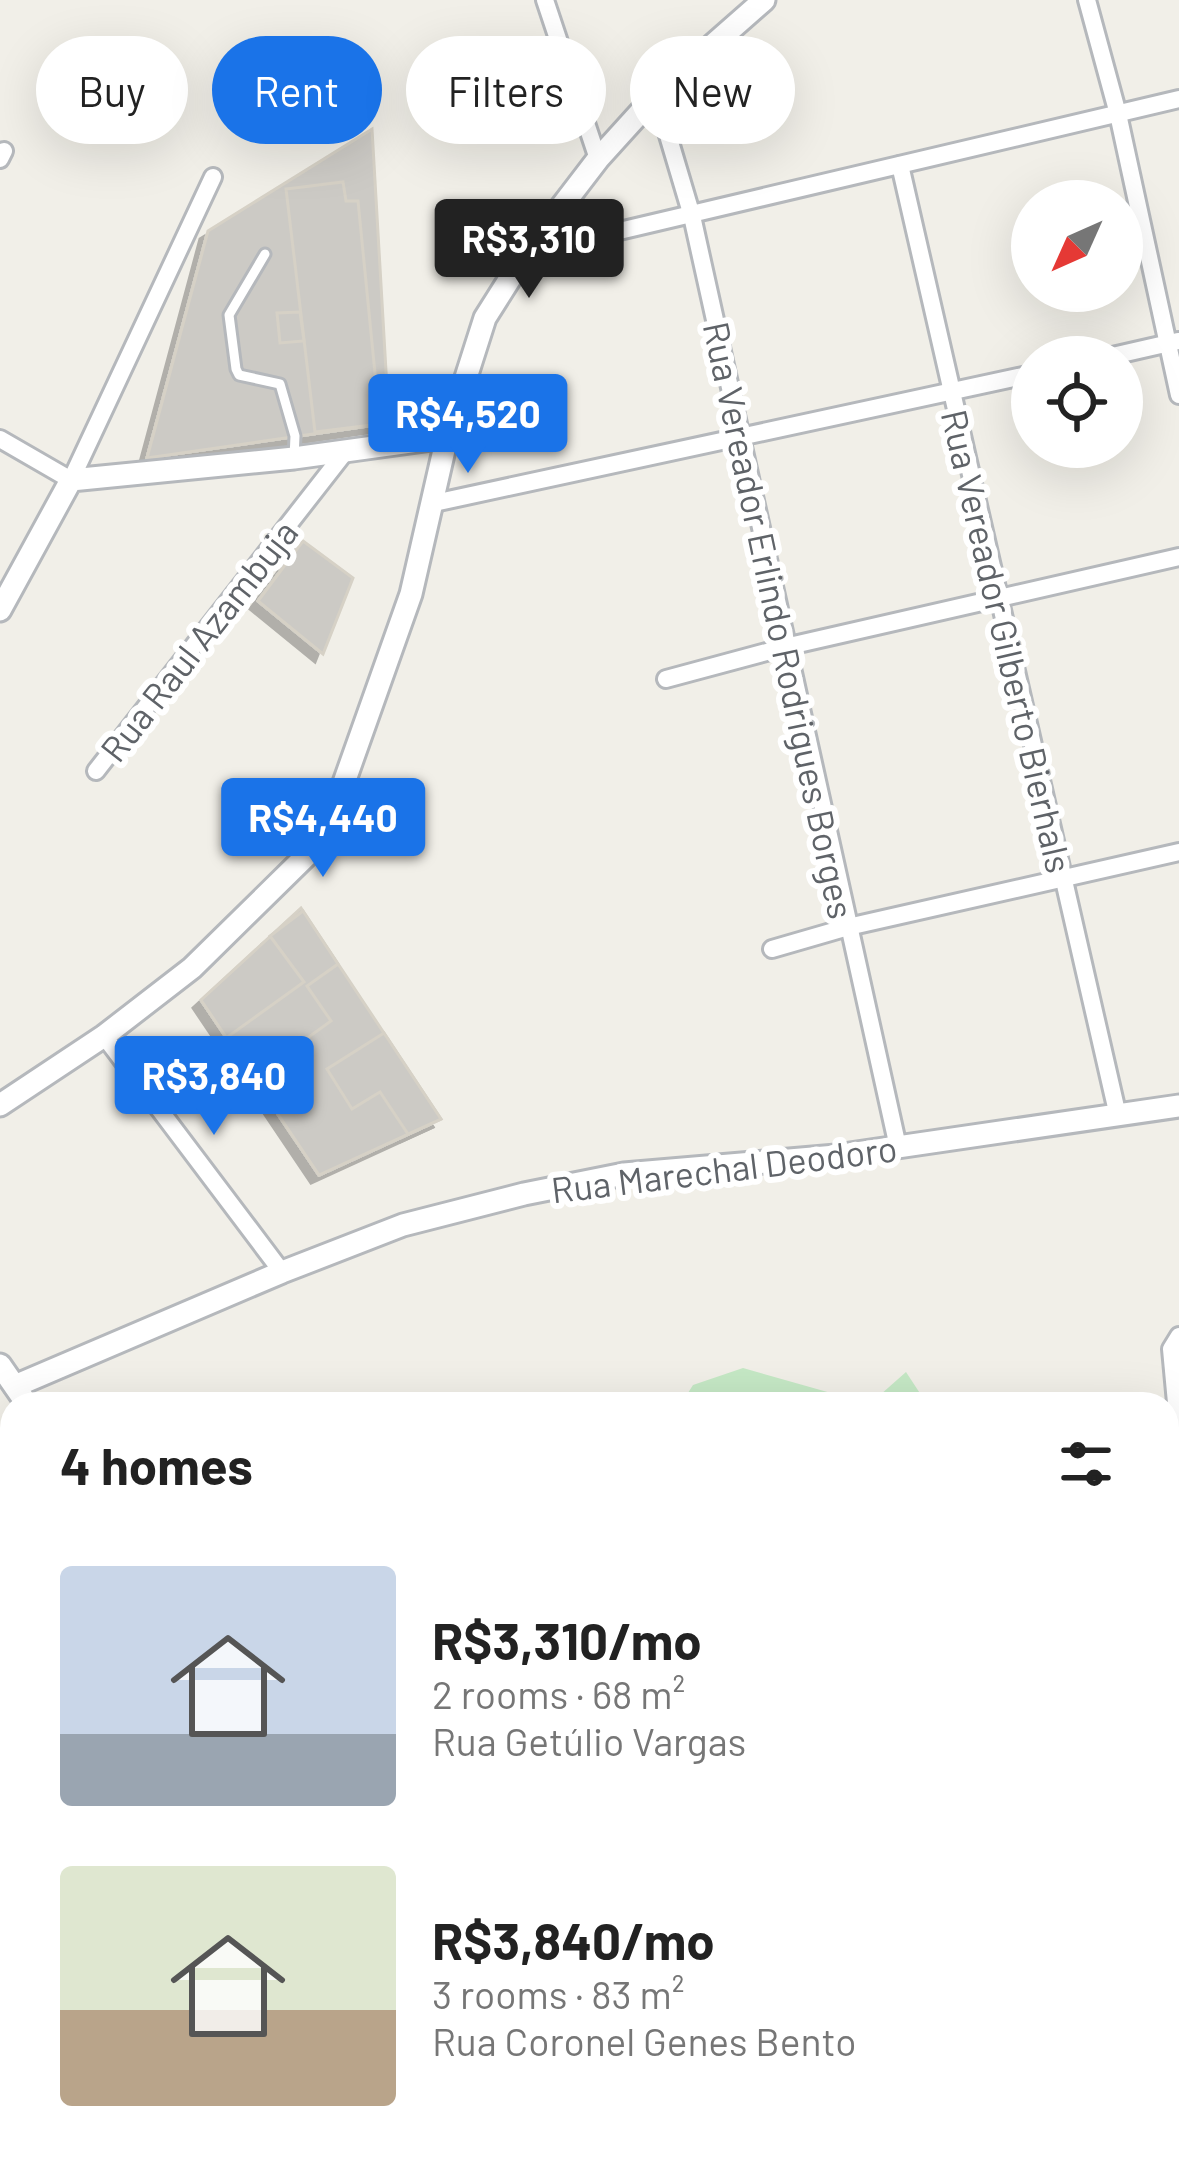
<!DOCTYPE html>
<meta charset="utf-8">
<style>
body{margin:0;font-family:Barlow,sans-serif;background:#f6f6f6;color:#222;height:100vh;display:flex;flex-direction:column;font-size:45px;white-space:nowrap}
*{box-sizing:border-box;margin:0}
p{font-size:39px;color:#767676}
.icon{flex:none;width:66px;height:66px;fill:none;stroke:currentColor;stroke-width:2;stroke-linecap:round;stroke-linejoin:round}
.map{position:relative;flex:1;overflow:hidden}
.side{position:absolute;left:0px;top:1392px;width:1179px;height:771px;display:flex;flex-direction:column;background:#fff;border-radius:36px 36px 0 0;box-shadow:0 12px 48px #0002}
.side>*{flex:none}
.hud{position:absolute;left:36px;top:36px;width:1107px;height:108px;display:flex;gap:24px}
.needle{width:78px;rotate:225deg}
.tools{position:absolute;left:1011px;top:180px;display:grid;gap:24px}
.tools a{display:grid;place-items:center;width:132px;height:132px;border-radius:50%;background:#fff;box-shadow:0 12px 48px #0002;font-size:60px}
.price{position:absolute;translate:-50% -102px;padding:0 27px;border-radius:12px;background:#1a73e8;color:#fff;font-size:39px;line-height:78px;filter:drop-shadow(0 3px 6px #0008)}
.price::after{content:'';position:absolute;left:50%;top:72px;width:36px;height:27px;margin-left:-18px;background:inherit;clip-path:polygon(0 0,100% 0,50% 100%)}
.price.selected{background:#222;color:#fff}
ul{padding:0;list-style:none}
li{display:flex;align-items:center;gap:36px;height:300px;padding:0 60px}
li span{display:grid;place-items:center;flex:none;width:336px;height:240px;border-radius:12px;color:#555}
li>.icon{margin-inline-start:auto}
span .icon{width:144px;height:144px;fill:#fffc;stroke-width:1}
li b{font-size:51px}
h2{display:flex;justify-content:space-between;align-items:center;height:144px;padding:0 60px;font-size:51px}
.chip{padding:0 42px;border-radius:54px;background:#fff;box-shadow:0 12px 48px #0002;font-size:42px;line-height:108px}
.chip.selected{background:#1a73e8;color:#fff}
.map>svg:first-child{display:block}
.education{fill:#e1ded6}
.green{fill:#c5e8c5}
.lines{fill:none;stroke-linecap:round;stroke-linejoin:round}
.stream{stroke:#aadaff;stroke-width:6}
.building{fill:#cccac5;stroke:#d6d1c6;stroke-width:3;filter:url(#shadow)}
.service-casing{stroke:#b5b8bc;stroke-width:15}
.minor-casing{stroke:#b5b8bc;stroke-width:22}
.tertiary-casing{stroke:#b5b8bc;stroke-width:27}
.service{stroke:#fff;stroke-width:9}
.minor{stroke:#fff;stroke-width:16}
.tertiary{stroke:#fff;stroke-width:21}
.labels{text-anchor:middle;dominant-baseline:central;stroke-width:12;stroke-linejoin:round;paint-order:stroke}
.street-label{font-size:36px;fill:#5f6368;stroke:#fff}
</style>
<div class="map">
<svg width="1179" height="2161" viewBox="0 0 1179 2161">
<defs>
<filter id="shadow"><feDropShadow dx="-8" dy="8" stdDeviation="0" flood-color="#0004"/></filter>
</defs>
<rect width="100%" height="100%" fill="#f1efe8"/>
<path class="education" d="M938,2151H1148L1152,2161H923Z"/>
<g class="green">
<path d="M743,1368L831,1393L880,1395L906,1372L927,1404H681L693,1385Z"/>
<path d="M1167,1537L1179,1540V1827L1167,1829Z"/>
</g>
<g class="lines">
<g class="stream">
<path d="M1167,1562L1179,1565"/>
<path d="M0,1713L12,1717"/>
</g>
</g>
<g class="building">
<path d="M372,129L389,423L147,458L208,231Z"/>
<path d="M343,182L346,201H358L380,424L315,432L286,189Z"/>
<path d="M300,312L304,341L280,343L277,313Z"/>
<path d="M303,541L353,578L323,654L258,601Z"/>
<path d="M301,908L441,1119L319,1175L201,1000Z"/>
<path d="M303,911L338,964L307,986L331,1021L299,1044L311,1061L263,1093L226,1038L304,982L270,936Z"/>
<path d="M384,1033L441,1119L408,1134L380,1092L352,1109L327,1069Z"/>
<path d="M1173,2060L1179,2082V2127L1167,2130V2061Z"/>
<path d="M1047,2151H1061L1068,2161H1033Z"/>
</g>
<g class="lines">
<g class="service-casing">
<path id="service" d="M265,254L229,315L236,369L239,375L280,384L295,436L294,458"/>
</g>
<g class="minor-casing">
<g id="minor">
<path d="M545,0L598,159"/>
<path d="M1087,0L1118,114L1179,395"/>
<path d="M656,95L692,216L898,1147"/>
<path d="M0,159L4,151"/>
<path d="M900,165L1118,1116"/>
<path d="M526,253L1179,99"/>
<path d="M1108,357L1178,341"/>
<path d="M0,439L71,480L213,177"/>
<path d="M434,503L1032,374"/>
<path d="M666,679L785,647L1179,557"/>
<path d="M96,771L345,452"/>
<path d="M772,949L848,927L1179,852"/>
<path d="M104,1036L282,1272"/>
<path d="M1179,1336L1171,1349L1179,1435"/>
<path d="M0,1826L12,1846"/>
<path d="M1167,1836L1179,1835"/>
<path d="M0,1993L12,1985"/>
<path d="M206,2151L213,2161"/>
<path d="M52,2161L68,2151"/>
<path d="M335,2161L350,2151"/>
<path d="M622,2161L635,2151"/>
</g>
</g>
<g class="tertiary-casing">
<g id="tertiary">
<path d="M0,610L71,480L294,458L447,437"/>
<path d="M0,1105L104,1036L192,968L306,856L335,808L411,594L447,437L485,318L526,253L598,159L656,95L764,0"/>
<path d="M0,1365L27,1404"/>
<path d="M15,1386L282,1272L403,1225L524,1194L624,1174L836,1156L1179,1106"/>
<path d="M0,1599L12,1605"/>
<path d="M1167,2009L1179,2006"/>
<path d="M515,2151L521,2161"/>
<path d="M888,2161L902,2151L909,2161"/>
</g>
</g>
<use href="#service" class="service"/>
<use href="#minor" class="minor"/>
<use href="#tertiary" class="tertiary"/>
</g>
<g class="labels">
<g class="street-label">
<text transform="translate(780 620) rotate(78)">Rua Vereador Erlindo Rodrigues Borges</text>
<text transform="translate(198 640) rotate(-52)">Rua Raul Azambuja</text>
<text transform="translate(1008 641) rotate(77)">Rua Vereador Gilberto Bierhals</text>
<text transform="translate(724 1168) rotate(-7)">Rua Marechal Deodoro</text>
</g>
</g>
</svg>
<div class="tools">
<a><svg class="needle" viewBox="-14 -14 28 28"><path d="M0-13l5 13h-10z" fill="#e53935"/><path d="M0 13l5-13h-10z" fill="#767676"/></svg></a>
<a><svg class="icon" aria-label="locate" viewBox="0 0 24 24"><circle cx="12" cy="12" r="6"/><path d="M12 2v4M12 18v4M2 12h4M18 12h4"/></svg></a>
</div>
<b class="price selected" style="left:529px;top:301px">R$3,310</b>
<b class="price" style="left:468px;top:476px">R$4,520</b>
<b class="price" style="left:323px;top:880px">R$4,440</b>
<b class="price" style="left:214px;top:1138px">R$3,840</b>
<div class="hud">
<a class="chip">Buy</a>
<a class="chip selected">Rent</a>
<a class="chip">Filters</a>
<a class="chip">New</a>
</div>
<section class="side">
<h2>4 homes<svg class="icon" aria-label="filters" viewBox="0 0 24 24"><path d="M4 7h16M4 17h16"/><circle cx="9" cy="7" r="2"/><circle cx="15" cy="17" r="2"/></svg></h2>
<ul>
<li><span style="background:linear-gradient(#c9d6e8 70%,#9aa5b1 0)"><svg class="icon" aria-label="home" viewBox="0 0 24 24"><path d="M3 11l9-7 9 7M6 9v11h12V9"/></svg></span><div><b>R$3,310/mo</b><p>2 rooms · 68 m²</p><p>Rua Getúlio Vargas</p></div></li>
<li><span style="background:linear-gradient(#dfe7d0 60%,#b9a48a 0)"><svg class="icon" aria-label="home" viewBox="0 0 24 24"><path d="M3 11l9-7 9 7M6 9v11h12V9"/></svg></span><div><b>R$3,840/mo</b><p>3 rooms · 83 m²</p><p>Rua Coronel Genes Bento</p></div></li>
</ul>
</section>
</div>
